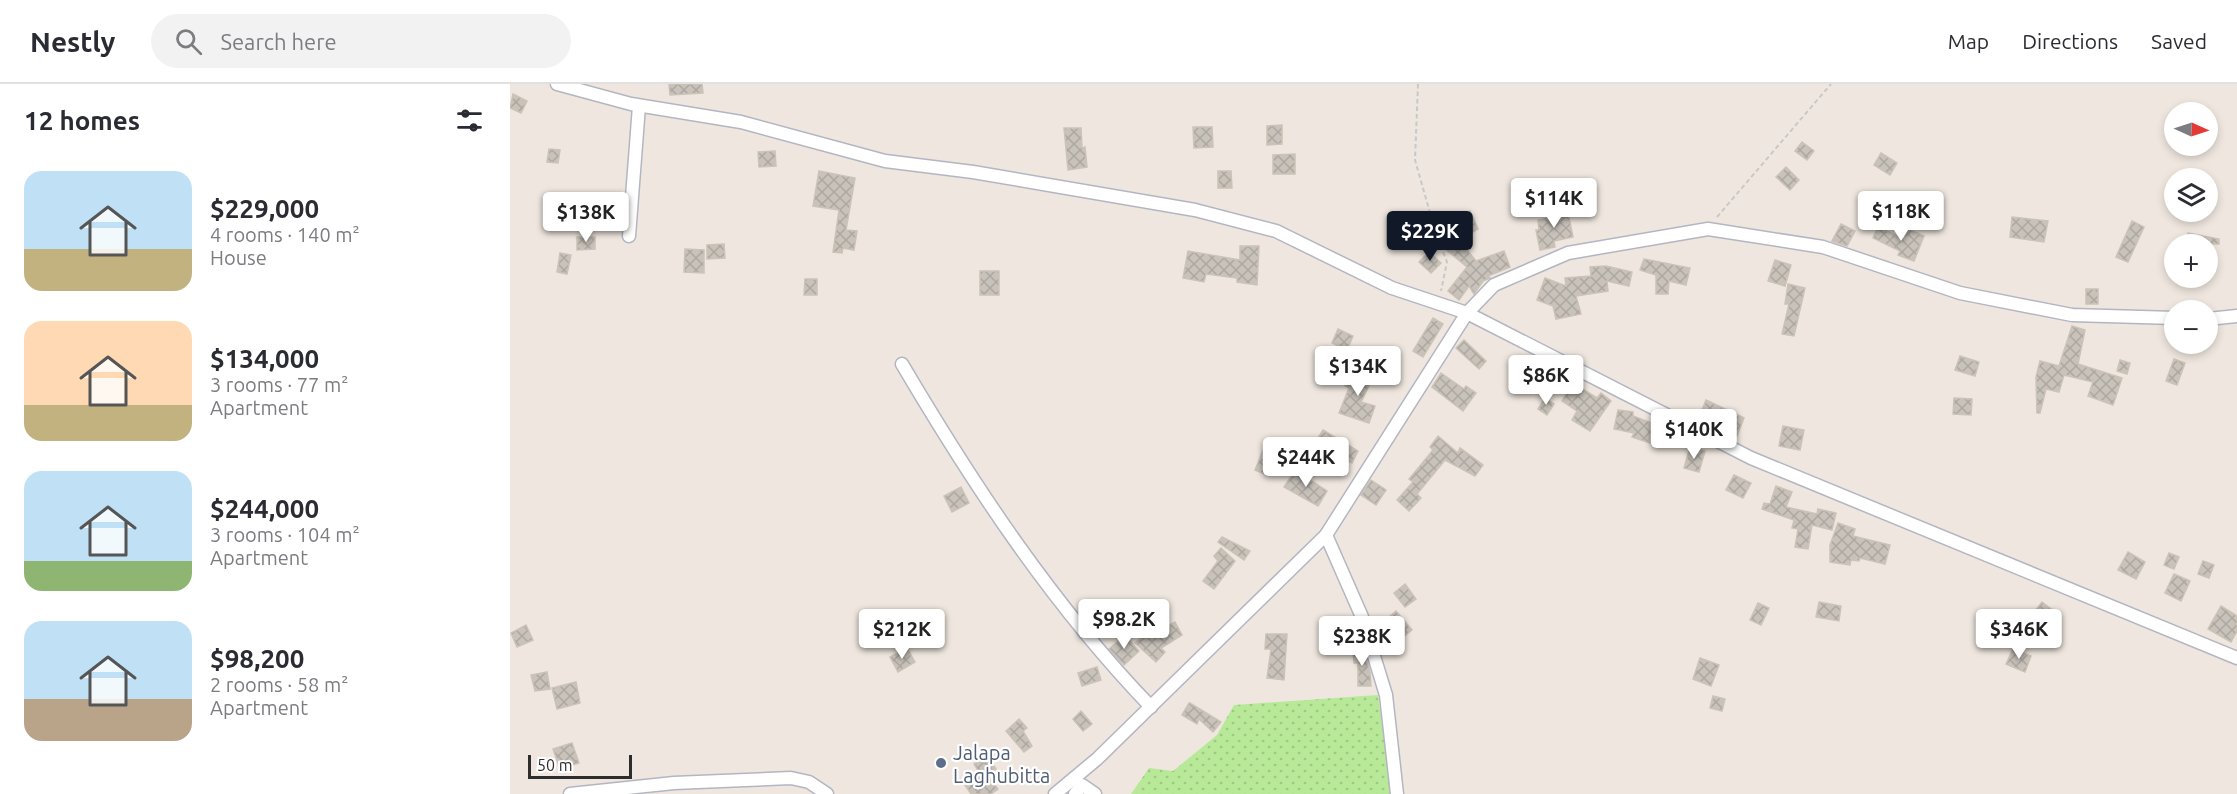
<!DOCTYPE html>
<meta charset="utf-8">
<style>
body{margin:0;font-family:Ubuntu,sans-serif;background:#f2f2f3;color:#2b2b33;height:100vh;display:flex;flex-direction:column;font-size:22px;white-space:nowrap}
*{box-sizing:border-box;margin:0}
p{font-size:20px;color:#7c7c81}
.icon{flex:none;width:33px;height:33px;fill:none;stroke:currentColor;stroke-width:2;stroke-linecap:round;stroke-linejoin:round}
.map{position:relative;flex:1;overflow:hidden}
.panel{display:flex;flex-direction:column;background:#fff;width:510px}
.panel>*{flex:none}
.needle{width:39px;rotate:93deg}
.fabs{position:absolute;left:1654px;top:18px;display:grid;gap:12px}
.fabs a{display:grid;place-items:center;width:54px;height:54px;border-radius:50%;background:#fff;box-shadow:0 3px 9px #0003;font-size:30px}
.scale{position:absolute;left:18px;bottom:15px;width:104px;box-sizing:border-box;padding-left:6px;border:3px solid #2d2d2d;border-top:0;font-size:16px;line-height:21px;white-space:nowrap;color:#2d2d2d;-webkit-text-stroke:4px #fff;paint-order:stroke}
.price{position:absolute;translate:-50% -51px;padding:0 14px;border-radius:6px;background:#fff;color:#222;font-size:20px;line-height:39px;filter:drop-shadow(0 2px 3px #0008)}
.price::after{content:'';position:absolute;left:50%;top:36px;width:18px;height:14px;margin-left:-9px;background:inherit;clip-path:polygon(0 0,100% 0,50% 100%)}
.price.selected{background:#111827;color:#fff}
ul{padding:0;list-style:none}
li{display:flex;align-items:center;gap:18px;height:150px;padding:0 24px}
li span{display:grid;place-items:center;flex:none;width:168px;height:120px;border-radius:18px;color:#555}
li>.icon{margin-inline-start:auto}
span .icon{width:72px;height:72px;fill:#fffc;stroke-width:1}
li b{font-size:26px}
h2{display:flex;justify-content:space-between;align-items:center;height:72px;padding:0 24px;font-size:26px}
header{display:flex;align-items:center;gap:36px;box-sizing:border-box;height:84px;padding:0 30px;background:#fff;border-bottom:2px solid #e1e1e2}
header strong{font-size:28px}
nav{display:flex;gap:33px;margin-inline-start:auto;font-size:21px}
.search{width:420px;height:54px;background:#f2f2f3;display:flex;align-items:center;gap:15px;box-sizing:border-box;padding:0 21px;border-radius:33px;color:#7c7c81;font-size:22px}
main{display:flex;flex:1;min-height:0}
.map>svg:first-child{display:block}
.grass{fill:url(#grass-dots)}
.building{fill:url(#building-cross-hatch);stroke:#cbc3b8;stroke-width:1.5}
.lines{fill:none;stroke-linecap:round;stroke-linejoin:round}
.minor-casing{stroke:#b3b6c1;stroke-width:15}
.path{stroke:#c8c8c8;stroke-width:2;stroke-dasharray:4.5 3;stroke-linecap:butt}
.minor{stroke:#fff;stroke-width:12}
.service-dot{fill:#5c6f8a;stroke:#fff;stroke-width:2}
.labels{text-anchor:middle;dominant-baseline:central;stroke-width:4.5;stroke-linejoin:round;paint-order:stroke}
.service-label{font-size:20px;fill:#4e5e75;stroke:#fff;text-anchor:start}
</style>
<header>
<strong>Nestly</strong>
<div class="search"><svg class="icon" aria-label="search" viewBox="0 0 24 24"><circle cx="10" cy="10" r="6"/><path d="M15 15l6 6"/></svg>Search here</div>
<nav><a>Map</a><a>Directions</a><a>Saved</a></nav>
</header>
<main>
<section class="panel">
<h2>12 homes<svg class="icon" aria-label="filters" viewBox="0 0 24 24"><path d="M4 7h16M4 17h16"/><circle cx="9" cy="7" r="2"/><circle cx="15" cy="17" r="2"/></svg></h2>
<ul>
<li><span style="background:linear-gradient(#bfe0f5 65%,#c2b280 0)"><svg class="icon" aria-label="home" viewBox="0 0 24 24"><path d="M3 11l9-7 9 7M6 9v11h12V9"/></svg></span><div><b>$229,000</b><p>4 rooms · 140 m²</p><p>House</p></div></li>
<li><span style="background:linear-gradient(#ffd9b3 70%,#c2b280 0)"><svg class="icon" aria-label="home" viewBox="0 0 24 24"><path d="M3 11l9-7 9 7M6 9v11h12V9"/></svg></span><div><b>$134,000</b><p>3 rooms · 77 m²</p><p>Apartment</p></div></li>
<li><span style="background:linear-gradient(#bfe0f5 75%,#8fb573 0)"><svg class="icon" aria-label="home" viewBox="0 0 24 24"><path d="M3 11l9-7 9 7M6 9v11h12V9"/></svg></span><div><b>$244,000</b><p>3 rooms · 104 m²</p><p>Apartment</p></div></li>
<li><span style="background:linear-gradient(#bfe0f5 65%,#b9a48a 0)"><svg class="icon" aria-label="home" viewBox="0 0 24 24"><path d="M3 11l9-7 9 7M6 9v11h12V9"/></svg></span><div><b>$98,200</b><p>2 rooms · 58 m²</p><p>Apartment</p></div></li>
</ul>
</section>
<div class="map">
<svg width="1727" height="710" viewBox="0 0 1727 710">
<defs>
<pattern id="grass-dots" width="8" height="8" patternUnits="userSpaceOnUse" patternTransform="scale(1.5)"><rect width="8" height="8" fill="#b8e998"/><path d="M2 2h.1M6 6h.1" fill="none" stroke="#9ec883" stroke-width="1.8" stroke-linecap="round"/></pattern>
<pattern id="building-cross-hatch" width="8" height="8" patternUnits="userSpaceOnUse" patternTransform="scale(1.5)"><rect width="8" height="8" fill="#c8c2ba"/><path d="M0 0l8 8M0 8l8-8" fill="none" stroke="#aca7a0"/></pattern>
</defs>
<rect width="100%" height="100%" fill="#efe7df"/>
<path class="grass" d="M868,611L882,710H621L639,684L663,687L707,651L724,621Z"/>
<g class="building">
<path d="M159,0H192L193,9L160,11Z"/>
<path d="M3,10L17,17L11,29L0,24Z"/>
<path d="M772,41V60L757,61V42Z"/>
<path d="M683,43H702L703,63L684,64Z"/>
<path d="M554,44H571L572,64L575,63L577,83L558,86Z"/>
<path d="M1292,58L1304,67L1297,76L1285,67Z"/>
<path d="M39,65L50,66L48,79L37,78Z"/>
<path d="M265,67L266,82L249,83L248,68Z"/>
<path d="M1371,69L1387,79L1380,91L1364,81Z"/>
<path d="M785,70V90H763V71Z"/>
<path d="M1276,83L1289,96L1280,106L1266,93Z"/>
<path d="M309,87L345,94L336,146L347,147L344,166L333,164L332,169L323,168L329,126L303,122Z"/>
<path d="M708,87H721L722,104H708Z"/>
<path d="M1020,98L1027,112L1018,117L1010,103Z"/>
<path d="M1364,110L1380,120L1373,130L1358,120Z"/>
<path d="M1057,124L1063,153L1044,157L1045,163L1030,166L1026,146H1029L1028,136L1043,133L1042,127Z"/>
<path d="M960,127L968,145L949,156L966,177L994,167L1000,183L978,192L980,194L973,197L964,210L959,202L949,216L938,207L957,183L933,163L951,142L947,134Z"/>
<path d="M1502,133L1538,137L1534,158L1500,153Z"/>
<path d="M1622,137L1634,143L1618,178L1606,173Z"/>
<path d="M1331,140L1345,147L1337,162L1322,157Z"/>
<path d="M1368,143L1394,155L1398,145L1414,152L1404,177L1388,171L1390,167L1363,154Z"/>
<path d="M1678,149L1709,155V160H1676Z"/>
<path d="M67,153H85V165L67,166Z"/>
<path d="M214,160L215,174L197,175V161Z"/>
<path d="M730,162H749L747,201L727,198V194L696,190L694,198L673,194L678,167L730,176Z"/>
<path d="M175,165L194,166V189L174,188Z"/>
<path d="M919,168L931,179L921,189L909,178Z"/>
<path d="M50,169L61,171L57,190L47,188Z"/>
<path d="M1134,175L1180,184L1176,201L1159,197L1158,210H1146V191L1130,186Z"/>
<path d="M1265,176L1281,181L1275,202L1258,197Z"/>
<path d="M1096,182L1122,188L1119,202L1097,197L1098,207L1066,212L1071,230L1046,235L1043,222L1027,216L1035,194L1056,202L1055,194L1081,192L1080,183Z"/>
<rect x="470" y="187" width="19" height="24"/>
<path d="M295,195H307V211H294Z"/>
<path d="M1278,200L1295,204L1284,252L1272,250L1279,220H1275Z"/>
<rect x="1576" y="205" width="12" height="15"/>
<path d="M923,234L933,240L913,273L903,267Z"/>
<path d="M1562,242L1575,246L1568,280L1612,294L1603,321L1578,312L1583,298L1554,291L1549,308L1536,305L1530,329H1527L1526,293L1530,277L1549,282Z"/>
<path d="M828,245L843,252L837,266L822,259Z"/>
<path d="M954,256L976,277L969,285L946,264Z"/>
<path d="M1450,272L1469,278L1465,292L1445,286Z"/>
<path d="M1664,275L1675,279L1667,301L1656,297Z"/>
<path d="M1610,276L1620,279L1617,290L1607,287Z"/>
<path d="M844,284L863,293L851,318L865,322L859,339L829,329L839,304L835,302Z"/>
<path d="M931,289L954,305L956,302L966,309L953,327L922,303Z"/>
<path d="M1063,299L1087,314L1091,309L1101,317L1080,347L1062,336L1067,327L1052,317Z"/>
<path d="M1035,314L1044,320L1037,331L1028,325Z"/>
<path d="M1444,314L1462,315L1461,331L1443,330Z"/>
<path d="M1196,316L1234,334L1227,352L1188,336Z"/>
<path d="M1108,326L1123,328V332L1147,341L1140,359L1122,353L1124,349L1104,345Z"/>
<path d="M1273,342L1294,346L1290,366L1269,362Z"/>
<path d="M813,346L848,367L842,379L823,369L820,373L803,362Z"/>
<path d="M928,352L948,369L950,364L973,381L965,392L935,376L907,410L911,414L899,427L887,416L903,398L899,395L923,366L920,363Z"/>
<path d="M755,361L767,366L757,391L745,386Z"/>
<path d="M1180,363L1195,367L1189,388L1174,384Z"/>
<path d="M785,386L817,407L808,422L774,403Z"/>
<path d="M1224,391L1241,399L1233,414L1216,406Z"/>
<path d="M861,396L876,406L866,421L851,411Z"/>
<path d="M1266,402L1282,408L1276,423L1307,430L1308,425L1326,429L1322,446L1302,441L1298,465L1285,463L1288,445L1282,444L1284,436L1252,425L1254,419L1260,420Z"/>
<path d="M451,403L459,419L442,428L434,412Z"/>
<path d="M1328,439L1345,445L1343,452L1380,461L1375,480L1350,474L1349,477L1341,476L1340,481L1320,478V461Z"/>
<path d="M712,453L740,467L734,476L708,458Z"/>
<path d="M711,464L725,477L704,505L693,497L708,477L704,472Z"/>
<path d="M1618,468L1635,478L1626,495L1608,486Z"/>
<path d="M1659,469L1669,473L1664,485L1654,481Z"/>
<path d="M1693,477L1704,481L1699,494L1688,490Z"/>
<path d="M1664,490L1680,497L1671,517L1655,509Z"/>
<path d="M895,500L906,515L895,523L884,509Z"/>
<path d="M1309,518L1331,522L1329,537L1306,533Z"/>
<path d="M1532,518L1546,529L1533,546L1519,535Z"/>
<path d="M1248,519L1259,524L1251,541L1240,536Z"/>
<path d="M1711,522L1727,532V547L1721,558L1698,545Z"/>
<path d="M886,527L902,546L887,558L872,539Z"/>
<path d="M665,538L672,551L651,564L655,568L646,578L625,559L639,546L643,550Z"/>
<path d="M16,541L23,556L7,563L1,549Z"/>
<path d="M756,550H777L774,596L757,594L761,565H755Z"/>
<path d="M615,551L629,567L614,581L599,565Z"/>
<path d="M848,557H851L860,588L861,602H848V579H844L843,567H848Z"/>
<path d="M397,564L405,578L388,588L380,573Z"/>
<path d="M1503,565L1521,572L1515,588L1496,580Z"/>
<path d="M1190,574L1209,581L1201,602L1183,595Z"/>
<path d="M587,583L591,596L572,602L568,589Z"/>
<path d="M37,588L40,605L25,607L21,591Z"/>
<path d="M66,598L70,619L47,625L42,604Z"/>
<path d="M1203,612L1215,615L1212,627L1200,624Z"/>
<path d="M679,619H680L711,638L703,648L689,635L687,640L672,631Z"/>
<path d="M571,627L582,640L573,647L563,635Z"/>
<path d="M509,635L517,644L513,647L522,662L514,668L496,647Z"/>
<path d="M62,659L69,679L50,685L43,665Z"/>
<path d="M477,672L486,685L478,692L488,705L481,710H461L455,701L469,688L464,680Z"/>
</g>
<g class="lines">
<g class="minor-casing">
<g id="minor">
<path d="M47,0L121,20L231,38L375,77L463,88L685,126L766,147L882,204L957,229L1241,374L1727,574"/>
<path d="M119,152L129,22"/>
<path d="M1698,235L1727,232"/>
<path d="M392,280C464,402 542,520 641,623"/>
<path d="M816,451L852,533L876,611L887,710"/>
<path d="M60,710L164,699L281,694L299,698L317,710"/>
<path d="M545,710L587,675L816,451L957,229L984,201L1058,169L1198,145L1313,163L1450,209L1562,231L1665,234"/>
<path d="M565,710L572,701L585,710"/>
</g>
</g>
<g class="path">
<path d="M908,0L905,76L926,150L937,178L931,207"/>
<path d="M1207,133L1321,0"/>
</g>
<use href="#minor" class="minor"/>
</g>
<circle class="service-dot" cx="431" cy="679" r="6"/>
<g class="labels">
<g class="service-label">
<text x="443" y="668">Jalapa<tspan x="443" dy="23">Laghubitta</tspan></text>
</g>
</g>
</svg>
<div class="fabs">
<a><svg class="needle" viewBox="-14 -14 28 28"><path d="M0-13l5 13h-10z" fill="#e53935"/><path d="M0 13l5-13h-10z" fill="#7c7c81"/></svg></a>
<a><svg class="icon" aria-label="layers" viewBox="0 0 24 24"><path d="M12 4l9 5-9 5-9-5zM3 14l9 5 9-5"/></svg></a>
<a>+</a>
<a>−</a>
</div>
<div class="scale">50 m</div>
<b class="price" style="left:1044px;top:145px">$114K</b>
<b class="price" style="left:1391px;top:158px">$118K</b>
<b class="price" style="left:76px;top:159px">$138K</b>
<b class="price selected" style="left:920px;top:178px">$229K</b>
<b class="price" style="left:848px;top:313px">$134K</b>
<b class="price" style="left:1036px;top:322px">$86K</b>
<b class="price" style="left:1184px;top:376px">$140K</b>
<b class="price" style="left:796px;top:404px">$244K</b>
<b class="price" style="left:614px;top:566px">$98.2K</b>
<b class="price" style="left:392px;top:576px">$212K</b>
<b class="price" style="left:1509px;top:576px">$346K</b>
<b class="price" style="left:852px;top:583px">$238K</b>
</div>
</main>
